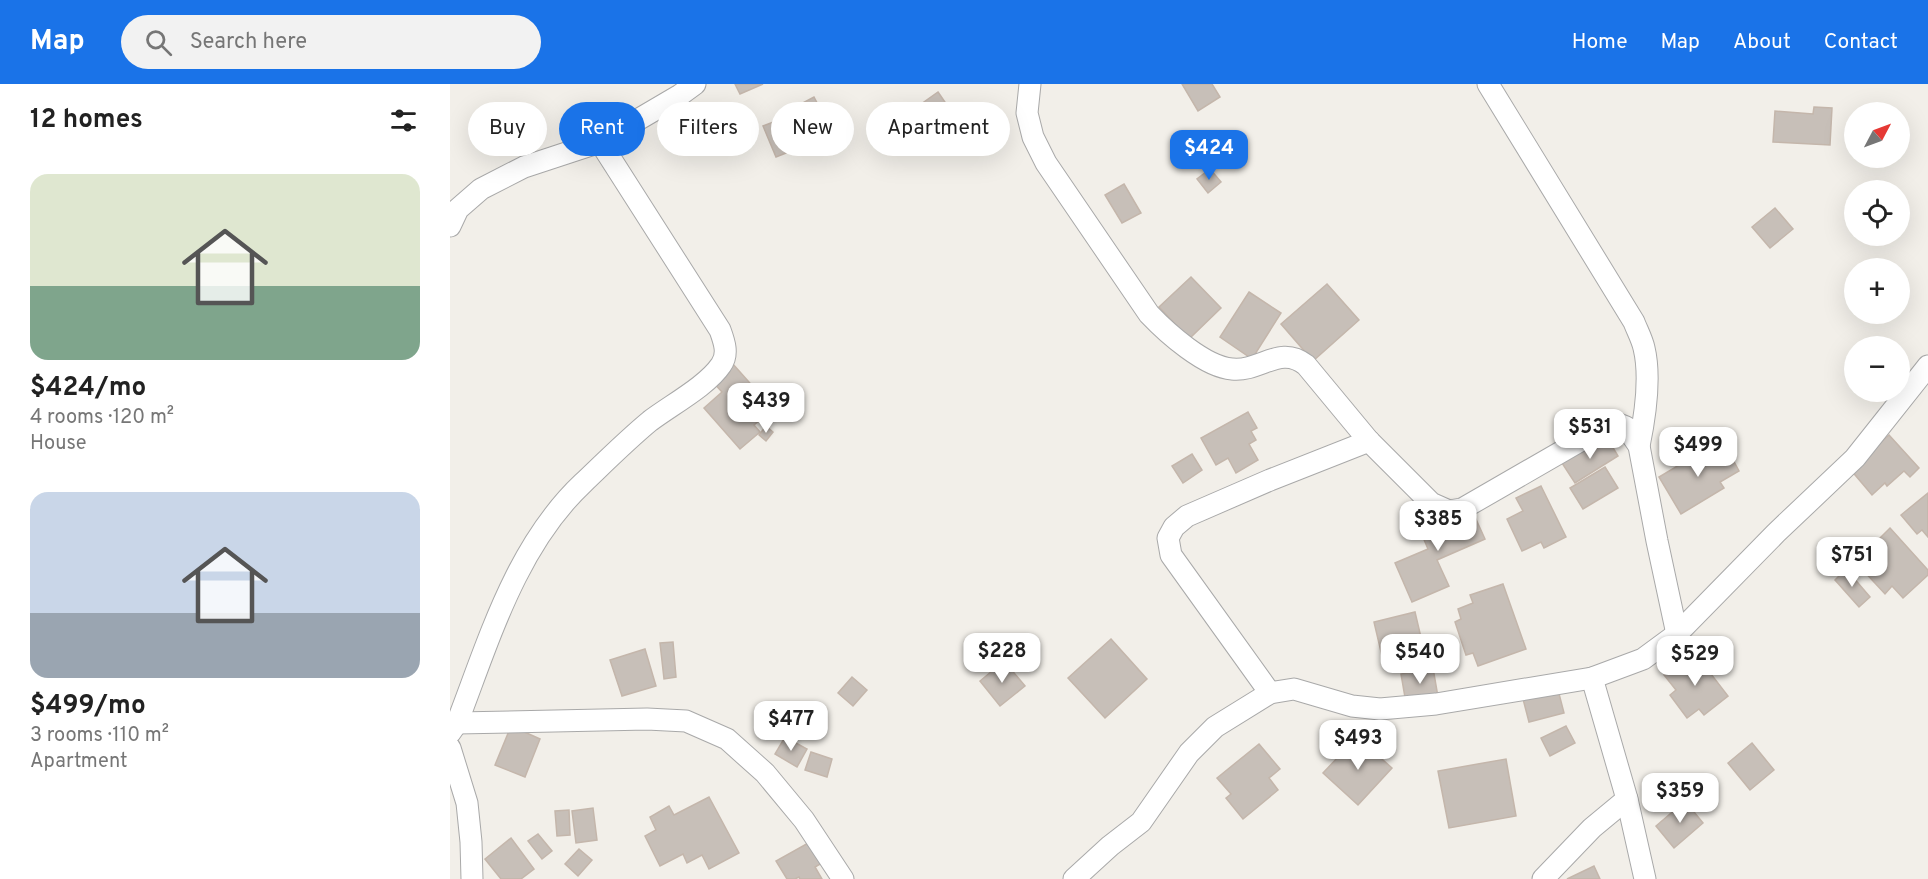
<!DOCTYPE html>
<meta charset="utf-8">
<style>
body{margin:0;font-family:Overpass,sans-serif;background:#f2f2f2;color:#222;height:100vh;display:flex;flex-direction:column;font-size:22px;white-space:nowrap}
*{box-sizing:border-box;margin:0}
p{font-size:20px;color:#767676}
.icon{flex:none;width:33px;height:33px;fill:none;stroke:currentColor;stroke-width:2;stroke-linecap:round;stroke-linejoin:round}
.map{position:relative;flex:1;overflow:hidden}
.panel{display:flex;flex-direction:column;background:#fff;width:450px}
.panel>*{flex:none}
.hud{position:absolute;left:18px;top:18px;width:570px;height:54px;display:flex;gap:12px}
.needle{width:39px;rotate:49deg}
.controls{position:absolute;left:1394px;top:18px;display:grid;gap:12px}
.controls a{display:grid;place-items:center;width:66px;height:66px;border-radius:50%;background:#fff;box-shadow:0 6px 24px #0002;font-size:30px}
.price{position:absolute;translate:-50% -51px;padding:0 14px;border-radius:12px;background:#fff;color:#222;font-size:20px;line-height:39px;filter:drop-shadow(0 2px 3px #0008)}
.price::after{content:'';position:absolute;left:50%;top:36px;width:18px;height:14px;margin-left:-9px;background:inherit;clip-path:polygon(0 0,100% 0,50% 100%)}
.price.current{background:#1a73e8;color:#fff}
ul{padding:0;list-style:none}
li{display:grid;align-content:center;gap:12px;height:318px;padding:0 30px}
li span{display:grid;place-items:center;height:186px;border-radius:18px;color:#555}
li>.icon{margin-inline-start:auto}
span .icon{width:108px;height:108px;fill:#fffc;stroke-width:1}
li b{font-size:26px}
h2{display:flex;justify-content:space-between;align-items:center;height:72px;padding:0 30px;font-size:26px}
.tag{padding:0 21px;border-radius:27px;background:#fff;box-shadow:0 6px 24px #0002;font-size:21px;line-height:54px}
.tag.current{background:#1a73e8;color:#fff}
header{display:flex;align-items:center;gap:36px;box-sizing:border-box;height:84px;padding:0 30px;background:#1a73e8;color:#fff}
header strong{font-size:28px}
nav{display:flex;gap:33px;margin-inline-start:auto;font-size:21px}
.search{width:420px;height:54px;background:#f2f2f2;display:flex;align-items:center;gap:15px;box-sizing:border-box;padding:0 21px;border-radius:33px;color:#767676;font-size:22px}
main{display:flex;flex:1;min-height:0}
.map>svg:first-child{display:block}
.building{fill:#c7bfb8;stroke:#c4b6ab;stroke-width:1.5}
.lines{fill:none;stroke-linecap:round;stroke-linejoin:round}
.street-casing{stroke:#a9a9a9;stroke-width:23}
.street{stroke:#fff;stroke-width:21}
</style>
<header>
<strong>Map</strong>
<div class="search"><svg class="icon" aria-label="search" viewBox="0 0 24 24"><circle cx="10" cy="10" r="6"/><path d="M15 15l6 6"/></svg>Search here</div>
<nav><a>Home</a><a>Map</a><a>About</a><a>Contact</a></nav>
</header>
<main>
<section class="panel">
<h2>12 homes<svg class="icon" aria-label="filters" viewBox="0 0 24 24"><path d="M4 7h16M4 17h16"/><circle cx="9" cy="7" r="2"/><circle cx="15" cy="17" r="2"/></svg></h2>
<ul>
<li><span style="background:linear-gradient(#dfe7d0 60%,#7fa58c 0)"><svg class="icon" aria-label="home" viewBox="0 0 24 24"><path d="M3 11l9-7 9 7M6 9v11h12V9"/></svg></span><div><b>$424/mo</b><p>4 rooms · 120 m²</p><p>House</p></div></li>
<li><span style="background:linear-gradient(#c9d6e8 65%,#9aa5b1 0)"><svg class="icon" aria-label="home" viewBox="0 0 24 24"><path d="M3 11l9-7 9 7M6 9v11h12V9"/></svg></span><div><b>$499/mo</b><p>3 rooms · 110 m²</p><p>Apartment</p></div></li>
</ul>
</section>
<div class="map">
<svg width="1478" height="795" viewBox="0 0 1478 795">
<rect width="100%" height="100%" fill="#f2efe9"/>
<g class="building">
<path d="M285,0H313L290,10Z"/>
<path d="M732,0H762L770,13L748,27Z"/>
<path d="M488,8L497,21L476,36L467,23Z"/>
<path d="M364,13L387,56L365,68L343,24Z"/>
<path d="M1364,23L1382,24L1380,61L1323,58L1325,27L1363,30Z"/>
<path d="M334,34L346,65L326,73L313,42Z"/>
<path d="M760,85L771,98L758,109L747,95Z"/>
<path d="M674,100L691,129L672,139L655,111Z"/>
<path d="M1325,124L1343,145L1320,164L1302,143Z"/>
<path d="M741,193L771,224L739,255L709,223Z"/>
<path d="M877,200L909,236L863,277L831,240Z"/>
<path d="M799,208L831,229L802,275L770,253Z"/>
<path d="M282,279L323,325L304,341L310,348L290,365L254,324L272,308L262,297Z"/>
<path d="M798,328L807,344L801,347L806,356L799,360L808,376L786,389L778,374L766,381L751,354Z"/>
<path d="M316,342L323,348L316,357L309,351Z"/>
<path d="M1439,351L1469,384L1460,393L1454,387L1437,402L1435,399L1422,411L1400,385Z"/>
<path d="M1156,352L1168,372L1125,399L1112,379Z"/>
<path d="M1266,359L1277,377L1282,374L1289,387L1270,398L1274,404L1231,430L1209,393Z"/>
<path d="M742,370L752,386L733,399L722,382Z"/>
<path d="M1155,383L1168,404L1133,425L1120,404Z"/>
<path d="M1091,402L1116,453L1094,464L1091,458L1072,467L1057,435L1073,427L1066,414Z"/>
<path d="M1478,409V453L1472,446L1467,450L1451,431Z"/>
<path d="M1020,422L1035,455L987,476L999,502L962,518L945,479L978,465L969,444Z"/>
<path d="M1440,444L1478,486V491L1453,514L1442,502L1435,510L1411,484L1431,465L1425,459Z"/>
<path d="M1396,485L1420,513L1409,523L1385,496Z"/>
<path d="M1053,500L1076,565L1028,582L1023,569L1016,571L1005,538L1011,535L1008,525L1023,519L1020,511Z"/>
<path d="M965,528L973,562L932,572L924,538Z"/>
<path d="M661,555L697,595L655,634L618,594Z"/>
<path d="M223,558L226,593L214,595L210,559Z"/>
<path d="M195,565L206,602L172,612L160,576Z"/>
<path d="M1244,568L1278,612L1254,631L1249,625L1237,634L1220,611L1226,606L1214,591Z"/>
<path d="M554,577L575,602L550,622L530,597Z"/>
<path d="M983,584L988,613L956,619L951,590Z"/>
<path d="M402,593L417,606L403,622L388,609Z"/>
<path d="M1107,602L1114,629L1079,638L1072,611Z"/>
<path d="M61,642L90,655L75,693L45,681Z"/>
<path d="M1116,642L1125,659L1100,672L1091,654Z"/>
<path d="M335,653L357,665L347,683L325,670Z"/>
<path d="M907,653L942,684L908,721L873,689Z"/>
<path d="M1302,659L1324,686L1300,706L1278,679Z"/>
<path d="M809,660L830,685L819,694L828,706L793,735L776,714L781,710L767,694Z"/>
<path d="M361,668L382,675L377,693L355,686Z"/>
<path d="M1056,675L1066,732L999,744L988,687Z"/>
<path d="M259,713L289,769L259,785L252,771L237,779L233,770L210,782L195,752L206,746L200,733L219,722L224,731Z"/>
<path d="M1235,717L1253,739L1224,764L1206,742Z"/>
<path d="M143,724L147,756L126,759L122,727Z"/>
<path d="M119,726L120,751L107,752L105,727Z"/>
<path d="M88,750L102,767L92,775L78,757Z"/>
<path d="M61,754L84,785L71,795H51L35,775Z"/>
<path d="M360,758L372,779L365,783L372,795H350L349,793L345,795H337L326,777Z"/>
<path d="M129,765L142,776L128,792L115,780Z"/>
<path d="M1144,782L1150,795H1117Z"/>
</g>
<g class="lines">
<g class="street-casing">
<g id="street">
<path d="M580,0L577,29L583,53L596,79L699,230C717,249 755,283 782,285C811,288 830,260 856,281L919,357L981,419L999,427L1012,425L1156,342L1166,339L1176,343L1189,362L1207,457L1227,550"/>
<path d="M1038,0L1184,238C1187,246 1192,255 1194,264C1201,293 1195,333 1189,362"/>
<path d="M0,142L8,125L31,105L74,83L150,58L230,11L245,0"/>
<path d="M1142,594L1177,715L1195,795"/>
<path d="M820,609L721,471L718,454L724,443L737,432L820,396L919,357"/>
<path d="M7,639L197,635L236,637L277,655L315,689L354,736L393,795"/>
<path d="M0,649L7,639C39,556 66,462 133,399C155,378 177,356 200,337C221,321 257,302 271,281C279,270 274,257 270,246L150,58"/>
<path d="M0,664L17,719L21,758L22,795"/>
<path d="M624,795L660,762L691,738L739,669L765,643L820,609L844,605L902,622L930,625L986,620L1142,594L1193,575L1227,550L1326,449L1405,374L1478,282"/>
<path d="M1093,795L1142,744L1177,715"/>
</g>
</g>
<use href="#street" class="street"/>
</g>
</svg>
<div class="controls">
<a><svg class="needle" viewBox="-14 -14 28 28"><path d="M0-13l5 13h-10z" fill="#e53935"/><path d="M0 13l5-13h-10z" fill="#767676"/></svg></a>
<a><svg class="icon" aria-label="locate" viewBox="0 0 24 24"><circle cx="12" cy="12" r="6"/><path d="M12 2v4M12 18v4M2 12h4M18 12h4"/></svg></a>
<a>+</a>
<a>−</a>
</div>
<b class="price current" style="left:759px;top:97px">$424</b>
<b class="price" style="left:316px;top:350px">$439</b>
<b class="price" style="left:1140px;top:376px">$531</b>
<b class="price" style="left:1248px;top:394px">$499</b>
<b class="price" style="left:988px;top:468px">$385</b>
<b class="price" style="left:1402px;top:504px">$751</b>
<b class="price" style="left:552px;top:600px">$228</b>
<b class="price" style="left:970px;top:601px">$540</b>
<b class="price" style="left:1245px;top:603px">$529</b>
<b class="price" style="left:341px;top:668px">$477</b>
<b class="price" style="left:908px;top:687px">$493</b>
<b class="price" style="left:1230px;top:740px">$359</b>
<div class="hud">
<a class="tag">Buy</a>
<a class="tag current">Rent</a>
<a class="tag">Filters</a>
<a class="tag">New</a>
<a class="tag">Apartment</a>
</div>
</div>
</main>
